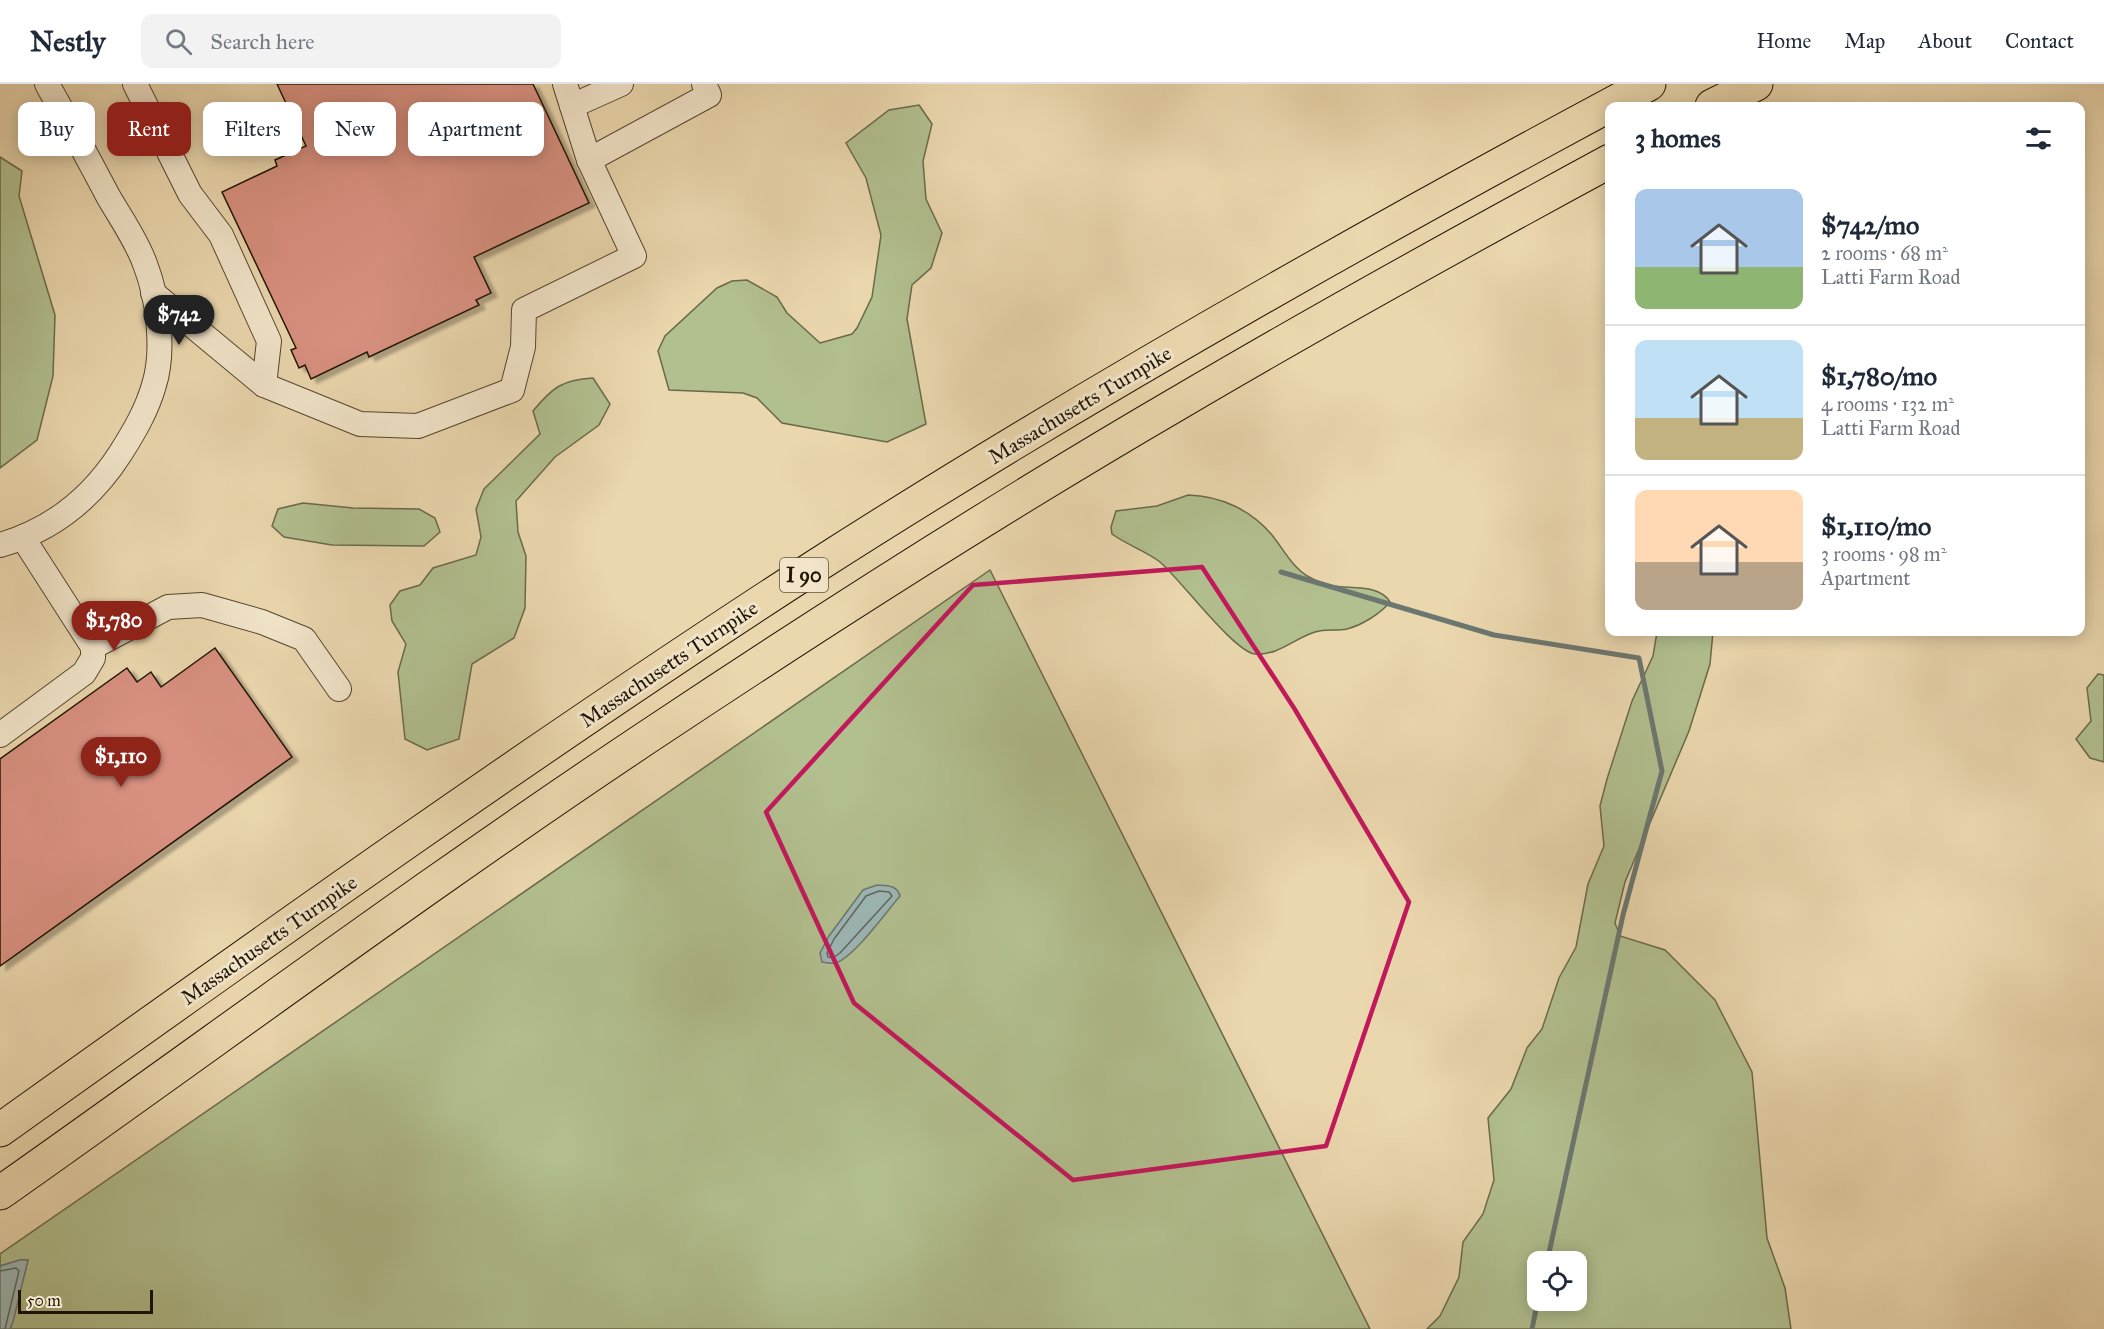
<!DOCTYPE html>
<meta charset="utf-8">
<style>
body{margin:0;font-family:"IM FELL Great Primer",serif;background:#f2f2f3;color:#1f2937;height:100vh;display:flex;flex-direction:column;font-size:22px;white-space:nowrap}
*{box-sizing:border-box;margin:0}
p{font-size:20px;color:#747a83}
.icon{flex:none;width:33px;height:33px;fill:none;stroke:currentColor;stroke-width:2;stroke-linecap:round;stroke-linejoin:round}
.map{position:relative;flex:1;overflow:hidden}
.drawer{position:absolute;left:1605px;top:18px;width:480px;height:534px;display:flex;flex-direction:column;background:#fff;border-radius:12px;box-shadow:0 3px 15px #0003}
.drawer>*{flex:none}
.top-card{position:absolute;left:18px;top:18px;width:570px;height:54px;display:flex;gap:12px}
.fabs{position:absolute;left:1527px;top:1167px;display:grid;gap:12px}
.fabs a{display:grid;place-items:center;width:60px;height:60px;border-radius:12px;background:#fff;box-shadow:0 3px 15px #0003;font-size:30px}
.scale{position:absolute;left:18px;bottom:15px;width:135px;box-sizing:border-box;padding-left:6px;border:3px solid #211606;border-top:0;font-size:16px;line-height:21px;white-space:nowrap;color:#211606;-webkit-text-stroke:4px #f2e5ca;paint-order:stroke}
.price{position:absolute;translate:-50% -51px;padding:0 14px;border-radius:21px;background:#8f2418;color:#fff;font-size:20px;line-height:39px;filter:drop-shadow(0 2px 3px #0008)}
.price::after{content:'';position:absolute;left:50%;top:36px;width:18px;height:14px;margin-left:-9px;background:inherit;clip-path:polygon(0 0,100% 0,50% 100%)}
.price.on{background:#222;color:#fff}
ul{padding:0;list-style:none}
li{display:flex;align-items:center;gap:18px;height:150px;padding:0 30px}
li+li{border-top:2px solid #e0e1e3}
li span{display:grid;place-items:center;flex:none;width:168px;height:120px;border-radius:12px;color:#555}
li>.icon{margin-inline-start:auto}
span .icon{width:72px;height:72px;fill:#fffc;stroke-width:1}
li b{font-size:26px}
h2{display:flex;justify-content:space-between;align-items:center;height:72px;padding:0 30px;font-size:26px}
.chip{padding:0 21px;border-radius:12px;background:#fff;box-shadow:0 3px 15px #0003;font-size:21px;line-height:54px}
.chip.on{background:#8f2418;color:#fff}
header{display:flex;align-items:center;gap:36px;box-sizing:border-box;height:84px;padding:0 30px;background:#fff;border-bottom:2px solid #e0e1e3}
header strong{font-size:28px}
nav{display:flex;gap:33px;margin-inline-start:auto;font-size:21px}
.search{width:420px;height:54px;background:#f2f2f3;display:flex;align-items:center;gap:15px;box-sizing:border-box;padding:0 21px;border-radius:12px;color:#747a83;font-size:22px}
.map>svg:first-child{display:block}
.green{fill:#b2bf8f;stroke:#6a6a4a;stroke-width:1.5;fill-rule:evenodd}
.water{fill:#9db7b6;stroke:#6b7770;stroke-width:1.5}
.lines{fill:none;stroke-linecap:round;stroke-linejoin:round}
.shore{stroke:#5f665e;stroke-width:1.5}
.stream{stroke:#6b7770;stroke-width:5}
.building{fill:#d89080;stroke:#211606;stroke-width:1.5;filter:url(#shadow)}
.minor-casing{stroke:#544630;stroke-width:26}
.highway-casing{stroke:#211606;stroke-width:35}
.minor{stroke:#f2e5ca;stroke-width:24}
.highway{stroke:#ebd7ae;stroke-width:33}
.marked{fill:none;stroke:#c2185b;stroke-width:4.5;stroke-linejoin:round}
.labels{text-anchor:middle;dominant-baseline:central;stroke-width:6;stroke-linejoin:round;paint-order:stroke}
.shield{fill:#f2e5ca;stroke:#605441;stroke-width:1.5}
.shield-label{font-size:20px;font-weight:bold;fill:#211606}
.street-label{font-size:21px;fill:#211606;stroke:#f2e5ca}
</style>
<header>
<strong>Nestly</strong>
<div class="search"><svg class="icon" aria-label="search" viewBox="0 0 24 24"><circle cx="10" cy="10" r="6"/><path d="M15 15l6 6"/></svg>Search here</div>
<nav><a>Home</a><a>Map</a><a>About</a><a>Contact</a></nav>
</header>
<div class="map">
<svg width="2104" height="1245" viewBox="0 0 2104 1245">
<defs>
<filter id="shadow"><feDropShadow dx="6" dy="4" stdDeviation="1.5" flood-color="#0004"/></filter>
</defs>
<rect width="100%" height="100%" fill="#ebd7ae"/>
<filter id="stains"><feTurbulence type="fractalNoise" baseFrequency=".00333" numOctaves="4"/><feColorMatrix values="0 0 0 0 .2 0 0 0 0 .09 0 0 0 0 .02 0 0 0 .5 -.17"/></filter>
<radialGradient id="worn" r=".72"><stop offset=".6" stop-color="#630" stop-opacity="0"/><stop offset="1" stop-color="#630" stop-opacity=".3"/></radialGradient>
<g class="green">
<path d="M919,21L932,40L923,77L926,115L942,149L931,184L912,201L907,235L926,340L887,358L782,339L757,314L743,309L669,306L658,267L665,252L717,204L732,197L747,196L777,213L787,229L820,259L852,250L857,244L872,213L881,151L866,94L846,59L889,26Z"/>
<path d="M0,73L22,87L19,112L55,231L53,292L37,356L0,384Z"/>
<path d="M593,294L610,320L599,341L555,373L516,417L518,448L526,472L525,524L514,554L472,580L459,655L427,666L405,655L398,588L406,560L392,537L390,521L400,507L420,501L433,484L476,471L481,453L476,425L484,405L540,350L533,327C553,303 562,296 593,294Z"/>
<path d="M1188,411C1221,412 1251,426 1272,451C1284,466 1292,483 1309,493C1316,497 1327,501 1334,502C1351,505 1380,500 1390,518C1380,530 1362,541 1347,545C1337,547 1325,545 1315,548C1295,554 1278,572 1255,570C1234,568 1180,495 1160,478C1146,467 1127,461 1112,450L1111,443L1116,427L1157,422Z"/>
<path d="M303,419L353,424L419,425L435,434L440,448L424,462L332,461L284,453L272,442L278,425Z"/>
<path d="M990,486L1370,1245H10L28,1176H20L0,1182V1170Z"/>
<path d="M1657,548H1713L1710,580L1689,647L1625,798L1615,839L1620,852L1665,866L1715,916L1752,988L1767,1154L1785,1204L1791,1245H1427L1440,1232L1459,1193L1463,1158L1483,1130L1494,1096L1488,1034L1511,1005L1527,964L1542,945L1559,894L1576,863L1588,800L1604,762L1600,722L1607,695L1632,617L1653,572ZM1538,1178H1576V1216H1538Z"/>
<path d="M2098,590L2104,591V678L2090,674L2076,655L2091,637L2087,604Z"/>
</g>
<g class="water">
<path d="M877,801C888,802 897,801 900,812C886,828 855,872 836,879C832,880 827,879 822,878L820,869L829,852L863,806Z"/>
<path d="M20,1176H28L13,1238L10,1245H0V1182Z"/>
</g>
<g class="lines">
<g class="shore">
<path d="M879,807L889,808L892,812L840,869L833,874L828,873L827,869L834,855L866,812Z"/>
<path d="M0,1187L16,1184L19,1187L5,1245"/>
</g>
<g class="stream">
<path d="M1281,488L1494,551L1639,574L1662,687L1623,831L1547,1178"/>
<path d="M1532,1245L1538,1216"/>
</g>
</g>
<g class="building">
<path d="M277,0H533L589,119L474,173L491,209L476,216L479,221L369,273L367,268L311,295L305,281L299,284L291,266L296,264L222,108L277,82L275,76L306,62Z"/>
<path d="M215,564L292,673L0,882V675L127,584L137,598L151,588L161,603Z"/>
</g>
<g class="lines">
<g class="minor-casing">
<g id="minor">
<path d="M135,0L190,110L221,151L269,257L264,301"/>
<path d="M572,22L621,0"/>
<path d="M589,76L709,11L704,0"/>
<path d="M153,209L264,301L360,340L418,342L512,306L523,263L524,226L634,172L589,76L565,0"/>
<path d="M0,461C52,446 91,415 120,370C134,348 147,326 154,301C165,266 158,213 145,180C137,157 120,133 108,112C88,74 68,37 47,0"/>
<path d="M93,563L168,523L202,521L262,538L304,555L339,605"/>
<path d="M0,651L84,589L93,574V563L23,454"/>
</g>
</g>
<g class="highway-casing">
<g id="highway">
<path d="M1712,22L1756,0"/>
<path d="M0,1046C269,854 539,661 816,482C1086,309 1366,151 1649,0"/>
<path d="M0,1109C220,954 436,793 661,644C831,531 1005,420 1182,317C1323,234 1466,155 1610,77"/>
</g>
</g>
<use href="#minor" class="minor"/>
<use href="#highway" class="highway"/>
</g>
<path class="marked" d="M1202,483L1294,624L1409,818L1326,1062L1073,1096L854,919L766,728L973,501Z"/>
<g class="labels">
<rect class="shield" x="780" y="474" width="48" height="34" rx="4.5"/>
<g class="shield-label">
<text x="804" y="491">I 90</text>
</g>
<g class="street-label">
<text transform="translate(1080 321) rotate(-31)">Massachusetts Turnpike</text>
<text transform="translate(669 580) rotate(-34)">Massachusetts Turnpike</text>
<text transform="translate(269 856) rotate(-35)">Massachusetts Turnpike</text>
</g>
</g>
<rect width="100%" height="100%" filter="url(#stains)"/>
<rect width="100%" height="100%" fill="url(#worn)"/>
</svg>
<div class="fabs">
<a><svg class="icon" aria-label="locate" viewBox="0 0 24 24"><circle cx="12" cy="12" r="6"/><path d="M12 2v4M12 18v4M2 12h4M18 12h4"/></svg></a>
</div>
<div class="scale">50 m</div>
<b class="price on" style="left:179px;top:262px">$742</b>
<b class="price" style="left:114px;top:568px">$1,780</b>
<b class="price" style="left:121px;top:704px">$1,110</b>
<div class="top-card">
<a class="chip">Buy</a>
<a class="chip on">Rent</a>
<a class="chip">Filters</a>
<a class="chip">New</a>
<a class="chip">Apartment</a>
</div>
<section class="drawer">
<h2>3 homes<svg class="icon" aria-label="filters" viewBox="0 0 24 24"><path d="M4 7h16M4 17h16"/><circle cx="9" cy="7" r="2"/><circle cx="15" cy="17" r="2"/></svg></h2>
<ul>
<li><span style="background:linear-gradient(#a9c7e8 65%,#8fb573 0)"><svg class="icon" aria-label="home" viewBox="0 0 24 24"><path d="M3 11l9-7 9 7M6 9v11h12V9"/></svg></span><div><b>$742/mo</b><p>2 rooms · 68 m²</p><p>Latti Farm Road</p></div></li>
<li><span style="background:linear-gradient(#bfe0f5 65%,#c2b280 0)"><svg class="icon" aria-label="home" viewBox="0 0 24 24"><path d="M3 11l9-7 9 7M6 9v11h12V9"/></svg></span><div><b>$1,780/mo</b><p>4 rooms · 132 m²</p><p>Latti Farm Road</p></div></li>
<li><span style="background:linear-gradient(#ffd9b3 60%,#b9a48a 0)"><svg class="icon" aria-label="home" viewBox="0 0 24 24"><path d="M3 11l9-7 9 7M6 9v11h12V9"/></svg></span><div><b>$1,110/mo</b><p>3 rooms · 98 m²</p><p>Apartment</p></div></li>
</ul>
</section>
</div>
